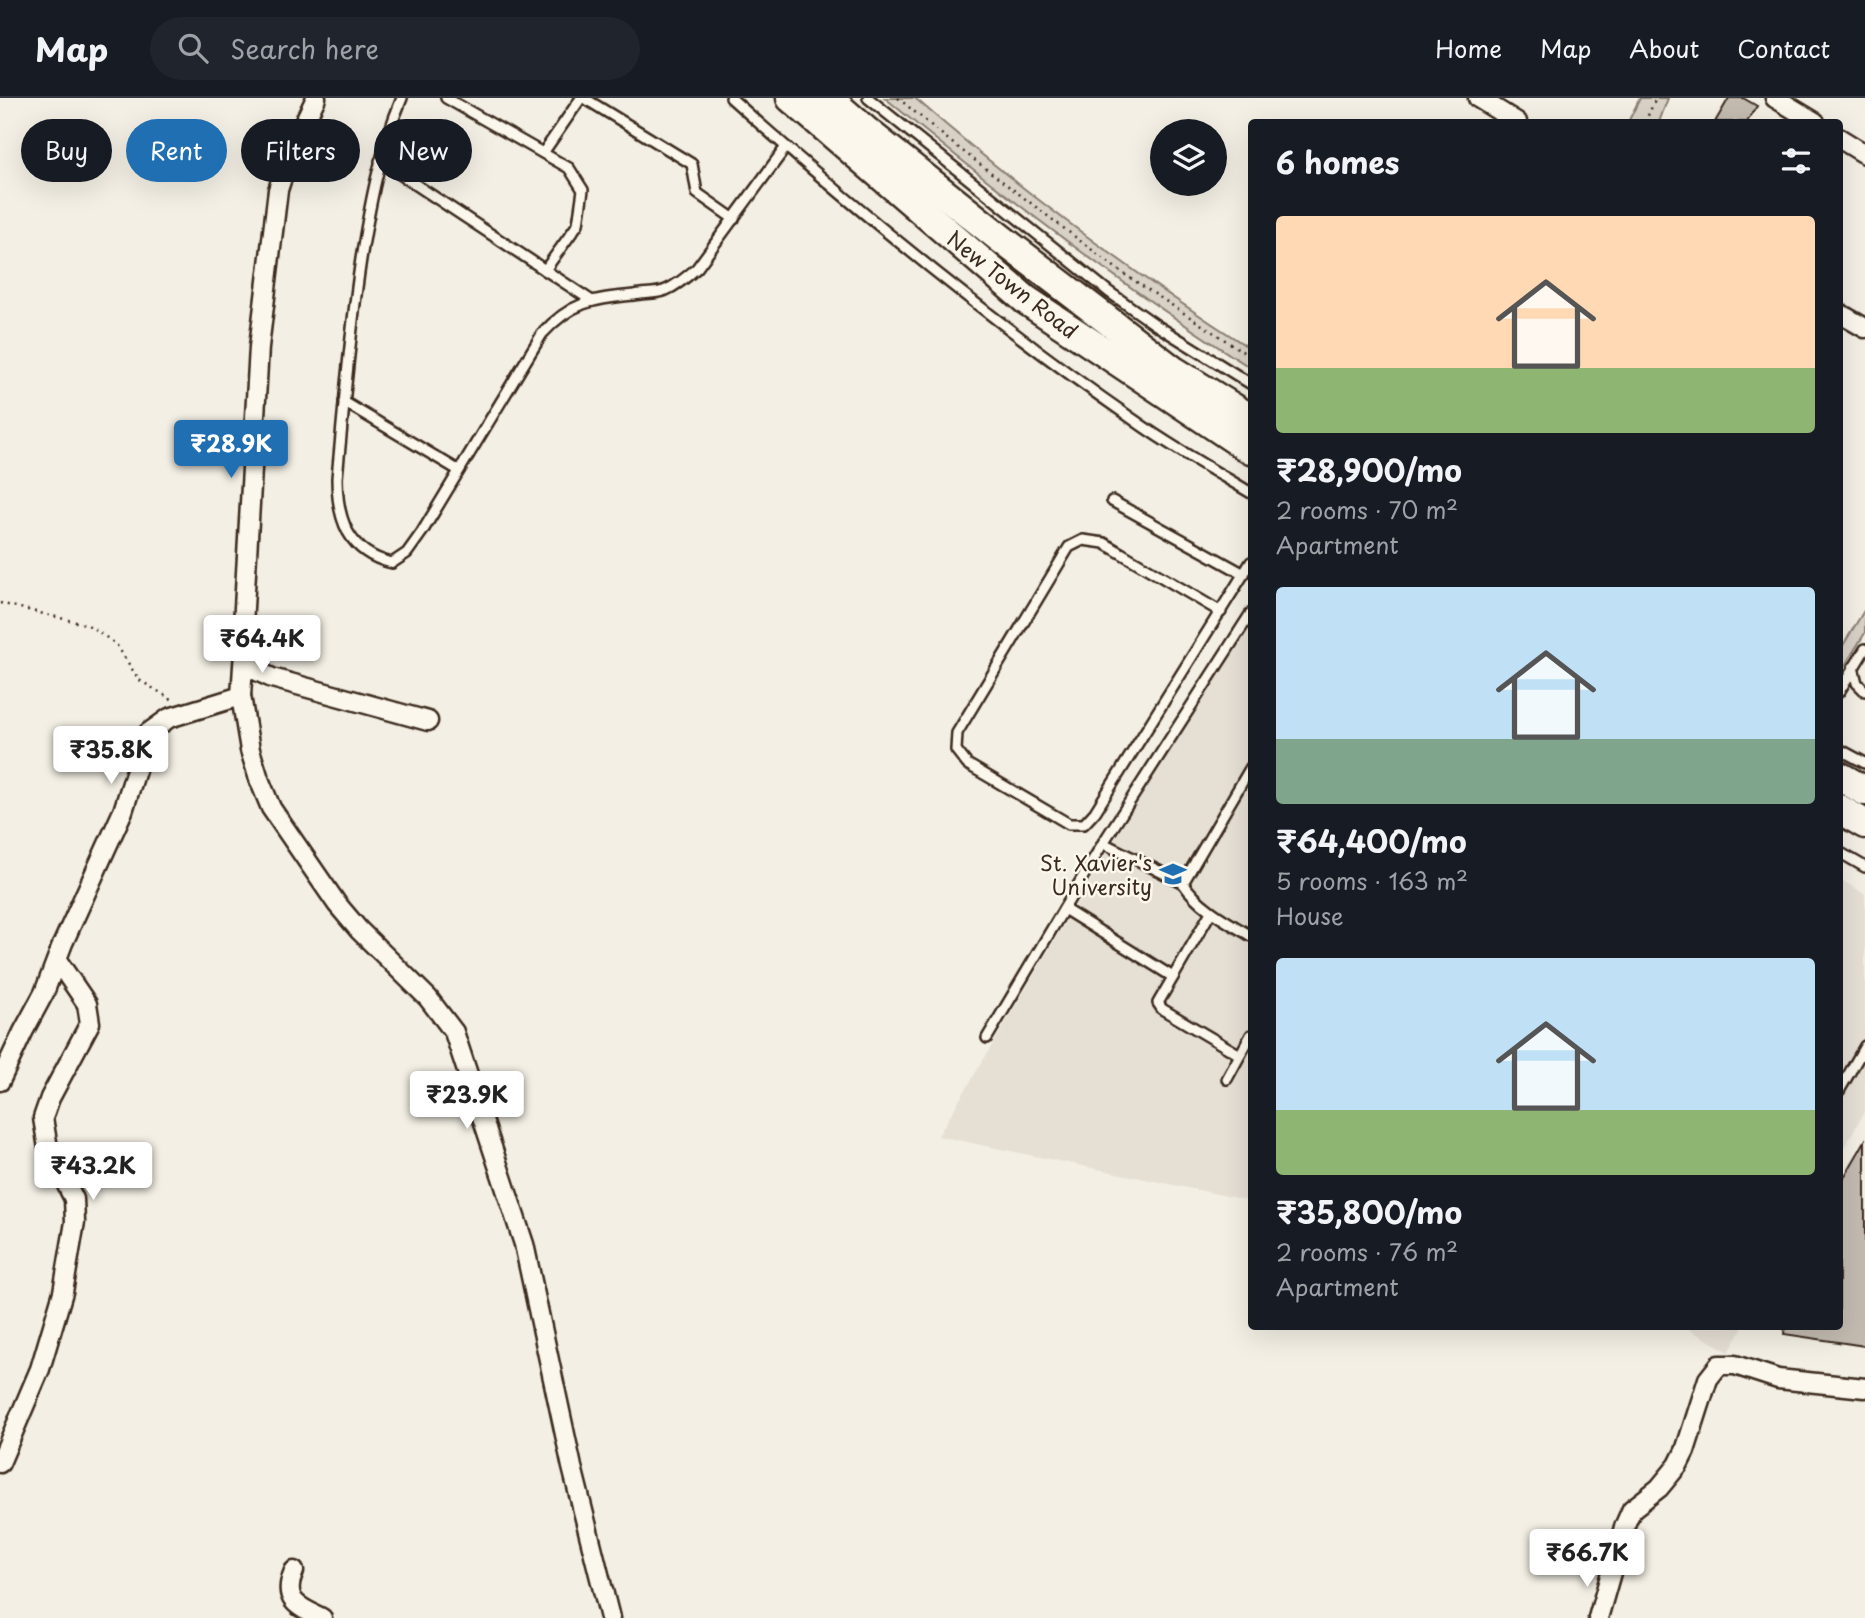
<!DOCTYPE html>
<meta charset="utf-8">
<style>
body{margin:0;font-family:"Playpen Sans",sans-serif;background:#20242c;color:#f1f3f6;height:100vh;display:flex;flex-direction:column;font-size:26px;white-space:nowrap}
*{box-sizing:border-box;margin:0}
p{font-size:23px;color:#9ea1a6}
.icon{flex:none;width:38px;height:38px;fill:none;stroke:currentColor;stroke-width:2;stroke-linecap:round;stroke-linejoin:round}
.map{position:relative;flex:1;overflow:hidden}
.side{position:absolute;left:1248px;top:21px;width:595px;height:1211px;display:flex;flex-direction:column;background:#171b24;border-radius:7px;box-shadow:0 7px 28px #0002}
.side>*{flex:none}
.top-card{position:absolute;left:21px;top:21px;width:665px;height:63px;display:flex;gap:14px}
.tools{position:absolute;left:1150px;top:21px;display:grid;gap:14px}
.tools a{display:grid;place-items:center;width:77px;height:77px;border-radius:50%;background:#171b24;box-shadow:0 7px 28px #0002;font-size:35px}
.price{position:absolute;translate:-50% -60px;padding:0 16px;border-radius:7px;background:#fff;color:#222;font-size:23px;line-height:46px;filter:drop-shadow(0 2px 4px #0008)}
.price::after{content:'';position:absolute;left:50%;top:42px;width:21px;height:16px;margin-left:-10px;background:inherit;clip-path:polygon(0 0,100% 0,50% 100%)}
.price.selected{background:#1f6fb2;color:#fff}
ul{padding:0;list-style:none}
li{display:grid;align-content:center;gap:14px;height:371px;padding:0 28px}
li span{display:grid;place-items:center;height:217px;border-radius:7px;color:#555}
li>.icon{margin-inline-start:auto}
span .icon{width:126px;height:126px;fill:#fffc;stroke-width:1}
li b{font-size:30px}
h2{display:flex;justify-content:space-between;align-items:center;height:84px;padding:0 28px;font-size:30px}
.tag{padding:0 24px;border-radius:32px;background:#171b24;box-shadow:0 7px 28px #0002;font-size:24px;line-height:63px}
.tag.selected{background:#1f6fb2;color:#fff}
header{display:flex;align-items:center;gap:42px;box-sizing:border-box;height:98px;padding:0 35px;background:#171b24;border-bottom:2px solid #363941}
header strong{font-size:33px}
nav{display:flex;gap:38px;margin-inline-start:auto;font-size:24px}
.search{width:490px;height:63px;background:#20242c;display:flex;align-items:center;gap:18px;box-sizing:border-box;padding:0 24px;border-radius:38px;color:#9ea1a6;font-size:26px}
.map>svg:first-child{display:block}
.built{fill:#e5dfd4}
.green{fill:#d8d1c6;stroke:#8a7e72;stroke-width:2}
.building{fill:#c3bbb0;stroke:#3b2a1e;stroke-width:2}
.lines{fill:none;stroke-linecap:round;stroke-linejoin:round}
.lane-casing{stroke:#3b2a1e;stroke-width:14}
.street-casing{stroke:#3b2a1e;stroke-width:23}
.primary-casing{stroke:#3b2a1e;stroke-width:33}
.path{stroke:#3b2a1e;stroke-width:2.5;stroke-dasharray:2 5;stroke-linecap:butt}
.lane{stroke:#fbf7ec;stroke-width:9}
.street{stroke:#fbf7ec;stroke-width:18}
.primary{stroke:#fbf7ec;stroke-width:28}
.labels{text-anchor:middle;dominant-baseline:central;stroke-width:5;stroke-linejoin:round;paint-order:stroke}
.street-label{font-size:21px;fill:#3b2a1e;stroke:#fbf7ec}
.poi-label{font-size:21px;fill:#3b2a1e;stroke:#fbf7ec;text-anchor:end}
</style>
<header>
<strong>Map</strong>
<div class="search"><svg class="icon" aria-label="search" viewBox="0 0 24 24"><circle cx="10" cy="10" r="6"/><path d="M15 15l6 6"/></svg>Search here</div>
<nav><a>Home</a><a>Map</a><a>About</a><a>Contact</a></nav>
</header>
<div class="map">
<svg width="1865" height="1520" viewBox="0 0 1865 1520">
<rect width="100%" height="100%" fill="#f3efe4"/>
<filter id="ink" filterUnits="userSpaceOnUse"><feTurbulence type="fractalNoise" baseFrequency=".0143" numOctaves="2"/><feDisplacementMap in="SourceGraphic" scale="14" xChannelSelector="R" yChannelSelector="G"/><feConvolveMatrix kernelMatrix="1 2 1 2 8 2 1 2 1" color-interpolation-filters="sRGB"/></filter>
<g filter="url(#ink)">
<g class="built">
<path d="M1251,513V1103L938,1038Z"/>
<path d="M1839,781L1865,796V1013L1839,1058Z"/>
<path d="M1685,1229H1743L1729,1254Z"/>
</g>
<g class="green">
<path d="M885,0H915C1019,91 1135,177 1251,251V270C1123,189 1002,97 885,0Z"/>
<path d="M1640,0H1668L1659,24H1628Z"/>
<path d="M1865,511V535L1839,577V554Z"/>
</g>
<g class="building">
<path d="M1729,0H1743L1757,8L1747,24H1715Z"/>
<path d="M1865,1043V1248L1784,1236L1785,1228H1839V1088Z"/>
</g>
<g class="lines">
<g class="lane-casing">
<g id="lane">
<path d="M402,0C380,52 370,106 361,161C350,234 344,307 337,380C337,421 348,455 392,465L407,455L422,434L542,236C571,204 592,201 634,197C644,195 657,196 666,192C678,187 688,178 697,170L786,49"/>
<path d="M446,0L569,70L583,92L578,126L545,172"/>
<path d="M584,0L692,66L697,95L734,121"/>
<path d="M731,0C859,115 993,224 1134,322C1171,349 1212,371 1251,395"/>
<path d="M868,0L1109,194L1156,227L1251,286"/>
<path d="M543,55L581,0"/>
<path d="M380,63L592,203"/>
<path d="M344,304L458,372"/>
<path d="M1112,403L1244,476"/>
<path d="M1221,514L1104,445L1083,442L1069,449L957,635L956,652L967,666L1069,726H1084L1095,714L1251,464"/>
<path d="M1853,569L1857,585L1865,593"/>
<path d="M1839,594L1865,551"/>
<path d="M1839,651L1865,665"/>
<path d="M1251,669L1183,785C1200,810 1226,823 1251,838"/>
<path d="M1103,745L1183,785"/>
<path d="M1839,754L1865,769"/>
<path d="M1064,811L1173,879"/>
<path d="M1211,814L1158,905L1162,911L1240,957"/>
<path d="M987,940L1103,745L1251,515"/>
<path d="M1227,981L1251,937"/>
<path d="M1839,993L1865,948"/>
</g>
</g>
<g class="street-casing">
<g id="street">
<path d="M316,0L291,52L278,92L259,249L243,527L244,553L255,572L272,580L428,623"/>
<path d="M1478,0L1517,24"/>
<path d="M1775,0L1815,24"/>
<path d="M1839,40L1865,56"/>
<path d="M1839,215L1865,230"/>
<path d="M244,553L241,598L250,652L259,681L271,710L337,806L359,832L428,900L454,934L524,1146L572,1369L610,1520"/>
<path d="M0,983L23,934L44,895L63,845L123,713L148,635L169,620L241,598"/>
<path d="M0,1365L40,1271L63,1194L75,1124L74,1101L48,1050L43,1020L50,1000L90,925L87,906L57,862"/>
<path d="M294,1473C281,1503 299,1509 322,1520"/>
<path d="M1598,1520L1624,1429L1632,1411L1659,1390L1678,1367L1685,1353L1708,1281L1719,1267H1735L1778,1281L1865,1290"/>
</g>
</g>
<g class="primary-casing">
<g id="primary">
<path d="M791,0L1026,202L1251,352"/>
<path d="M828,0L867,34L1000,140L1174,273L1251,321"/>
<path d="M1839,678L1865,693"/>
<path d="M1839,711L1865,726"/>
</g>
</g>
<g class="path">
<path d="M898,0L951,44L1121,174L1251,259"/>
<path d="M1645,24L1656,0"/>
<path d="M0,505L88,527L116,546L139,582L173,602"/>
</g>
<use href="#lane" class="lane"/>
<use href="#street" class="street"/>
<use href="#primary" class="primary"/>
</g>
</g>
<defs>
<g id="university-bare" transform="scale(2.1)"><path d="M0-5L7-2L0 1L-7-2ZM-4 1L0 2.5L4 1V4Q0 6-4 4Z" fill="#1f6fb2" stroke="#fbf7ec" stroke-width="2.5" paint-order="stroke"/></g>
</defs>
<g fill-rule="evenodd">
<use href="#university-bare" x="1173" y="776"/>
</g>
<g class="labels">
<g class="street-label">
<text transform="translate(1013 186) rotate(38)">New Town Road</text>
</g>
<g class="poi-label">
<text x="1152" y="764">St. Xavier's<tspan x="1152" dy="24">University</tspan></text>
</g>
</g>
</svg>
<div class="tools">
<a><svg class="icon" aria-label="layers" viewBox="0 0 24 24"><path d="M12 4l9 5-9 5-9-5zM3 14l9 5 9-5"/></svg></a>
</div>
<b class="price selected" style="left:231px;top:382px">₹28.9K</b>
<b class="price" style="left:262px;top:577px">₹64.4K</b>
<b class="price" style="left:111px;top:688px">₹35.8K</b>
<b class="price" style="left:467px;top:1033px">₹23.9K</b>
<b class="price" style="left:93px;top:1104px">₹43.2K</b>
<b class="price" style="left:1587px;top:1491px">₹66.7K</b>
<div class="top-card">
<a class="tag">Buy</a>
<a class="tag selected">Rent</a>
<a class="tag">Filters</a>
<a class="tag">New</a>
</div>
<section class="side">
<h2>6 homes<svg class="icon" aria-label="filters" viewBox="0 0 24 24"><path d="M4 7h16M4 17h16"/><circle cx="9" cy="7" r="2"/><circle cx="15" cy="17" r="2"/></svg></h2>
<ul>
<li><span style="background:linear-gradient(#ffd9b3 70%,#8fb573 0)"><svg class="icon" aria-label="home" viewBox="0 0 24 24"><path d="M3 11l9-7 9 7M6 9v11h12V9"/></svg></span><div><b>₹28,900/mo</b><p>2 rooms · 70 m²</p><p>Apartment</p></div></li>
<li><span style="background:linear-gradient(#bfe0f5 70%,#7fa58c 0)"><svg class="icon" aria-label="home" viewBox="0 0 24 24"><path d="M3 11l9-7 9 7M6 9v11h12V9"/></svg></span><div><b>₹64,400/mo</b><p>5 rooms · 163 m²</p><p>House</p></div></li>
<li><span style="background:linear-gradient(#bfe0f5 70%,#8fb573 0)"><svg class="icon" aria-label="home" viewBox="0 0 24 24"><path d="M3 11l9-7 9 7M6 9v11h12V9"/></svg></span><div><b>₹35,800/mo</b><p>2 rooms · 76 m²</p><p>Apartment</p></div></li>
</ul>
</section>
</div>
